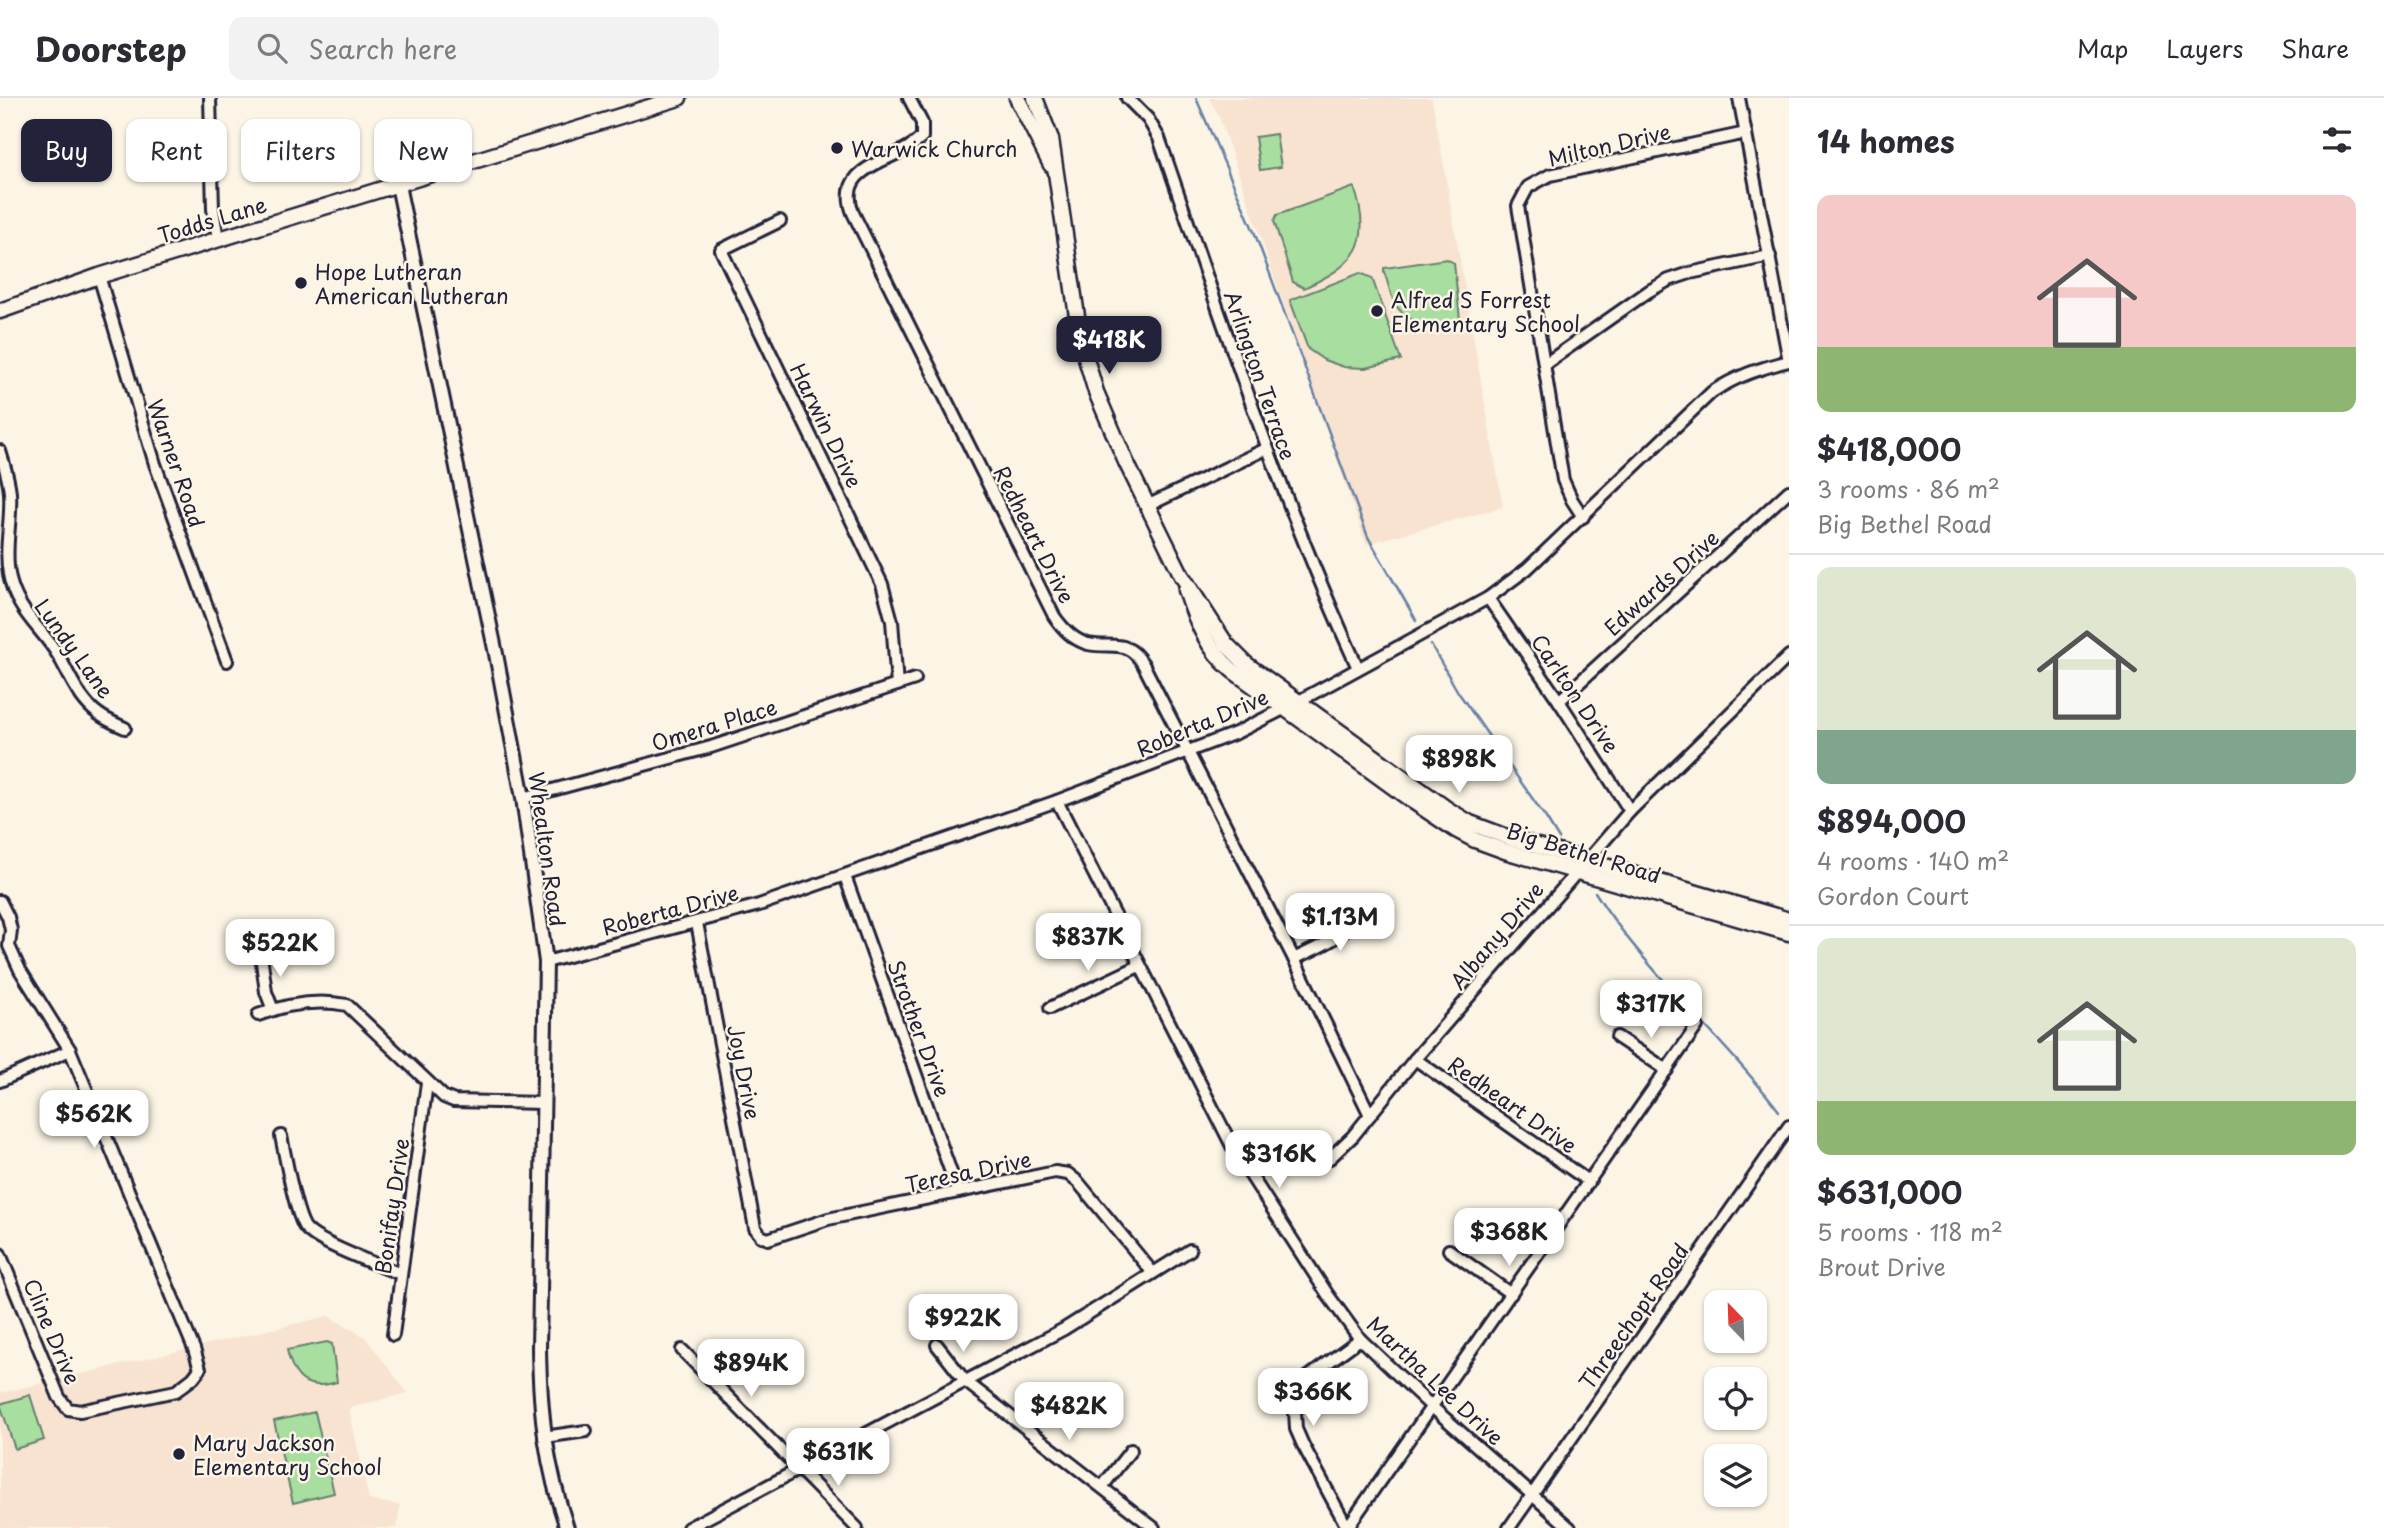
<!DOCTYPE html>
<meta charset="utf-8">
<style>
body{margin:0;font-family:"Playpen Sans",sans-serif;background:#f2f2f3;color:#2b2b33;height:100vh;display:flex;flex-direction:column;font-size:26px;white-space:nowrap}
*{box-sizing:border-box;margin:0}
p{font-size:23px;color:#7c7c81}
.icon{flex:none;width:38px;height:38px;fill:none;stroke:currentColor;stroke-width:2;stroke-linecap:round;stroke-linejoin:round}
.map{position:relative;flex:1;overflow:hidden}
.panel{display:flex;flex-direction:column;background:#fff;width:595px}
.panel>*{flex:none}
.guide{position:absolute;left:21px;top:21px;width:665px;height:63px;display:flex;gap:14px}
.needle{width:46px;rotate:337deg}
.controls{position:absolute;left:1704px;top:1192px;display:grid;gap:14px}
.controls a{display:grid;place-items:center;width:63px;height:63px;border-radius:14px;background:#fff;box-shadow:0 2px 5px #0004;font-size:35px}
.price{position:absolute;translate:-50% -60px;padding:0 16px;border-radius:14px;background:#fff;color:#222;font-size:23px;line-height:46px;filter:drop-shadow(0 2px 4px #0008)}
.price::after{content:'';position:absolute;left:50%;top:42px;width:21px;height:16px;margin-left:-10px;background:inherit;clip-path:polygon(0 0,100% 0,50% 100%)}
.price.on{background:#22223b;color:#fff}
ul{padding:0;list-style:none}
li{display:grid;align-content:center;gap:14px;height:371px;padding:0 28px}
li+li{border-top:2px solid #e1e1e2}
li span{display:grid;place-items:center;height:217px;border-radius:14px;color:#555}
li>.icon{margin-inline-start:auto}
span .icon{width:126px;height:126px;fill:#fffc;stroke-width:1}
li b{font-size:30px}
h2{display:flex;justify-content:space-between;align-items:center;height:84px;padding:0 28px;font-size:30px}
.chip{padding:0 24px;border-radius:14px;background:#fff;box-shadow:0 2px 5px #0004;font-size:24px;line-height:63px}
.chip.on{background:#22223b;color:#fff}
header{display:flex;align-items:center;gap:42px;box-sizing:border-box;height:98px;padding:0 35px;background:#fff;border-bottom:2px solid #e1e1e2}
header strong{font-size:33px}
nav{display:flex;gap:38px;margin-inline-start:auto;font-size:24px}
.search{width:490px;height:63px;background:#f2f2f3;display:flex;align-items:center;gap:18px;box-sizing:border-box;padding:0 24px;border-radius:14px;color:#7c7c81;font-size:26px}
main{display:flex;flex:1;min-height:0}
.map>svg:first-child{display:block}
.built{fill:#f8e3d0}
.green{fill:#a8dea0;stroke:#65806e;stroke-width:2}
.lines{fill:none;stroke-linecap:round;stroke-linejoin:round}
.stream{stroke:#6580a4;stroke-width:2.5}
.minor-casing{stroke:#22223b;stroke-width:16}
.tertiary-casing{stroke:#22223b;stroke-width:18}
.secondary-casing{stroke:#22223b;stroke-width:19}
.minor{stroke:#fcf5e5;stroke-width:10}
.tertiary{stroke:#fcf5e5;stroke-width:12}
.secondary{stroke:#fcf5e5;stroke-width:14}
.poi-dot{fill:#22223b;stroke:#fcf5e5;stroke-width:2.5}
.labels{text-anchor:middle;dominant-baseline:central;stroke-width:5;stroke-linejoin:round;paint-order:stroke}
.street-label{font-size:21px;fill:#22223b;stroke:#fcf5e5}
.poi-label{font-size:21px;fill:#22223b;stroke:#fcf5e5;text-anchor:start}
</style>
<header>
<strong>Doorstep</strong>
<div class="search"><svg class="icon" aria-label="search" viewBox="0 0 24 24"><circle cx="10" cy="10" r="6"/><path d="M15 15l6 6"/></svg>Search here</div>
<nav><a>Map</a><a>Layers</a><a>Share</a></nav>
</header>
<main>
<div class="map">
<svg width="1789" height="1430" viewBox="0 0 1789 1430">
<rect width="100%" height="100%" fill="#fcf5e5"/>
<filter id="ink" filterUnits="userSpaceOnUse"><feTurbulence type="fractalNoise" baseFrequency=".0143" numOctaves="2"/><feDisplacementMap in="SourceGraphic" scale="14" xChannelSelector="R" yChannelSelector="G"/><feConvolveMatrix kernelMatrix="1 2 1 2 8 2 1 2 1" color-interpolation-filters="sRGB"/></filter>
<g filter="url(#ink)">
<g class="built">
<path d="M1209,0H1432L1503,409L1366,446L1218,16Z"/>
<path d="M328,1218L365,1239L408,1295L349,1310L369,1402L400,1407L397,1430H0V1295Z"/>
</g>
<g class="green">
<path d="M1276,36L1281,69L1260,72L1255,39Z"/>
<path d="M1354,89C1374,147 1355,167 1304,190L1293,184L1274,123L1277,117Z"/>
<path d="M1447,161L1454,165L1461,231C1439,231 1408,228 1395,206C1390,196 1388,184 1384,174V170Z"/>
<path d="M1360,175L1372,180L1401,262L1365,270L1344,269L1324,262L1308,251L1290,202Z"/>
<path d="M327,1244L332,1246L337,1284C307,1293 294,1282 287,1252Z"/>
<path d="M30,1297L44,1342L15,1351L0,1306Z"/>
<path d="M315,1314L334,1395L293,1405L274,1323Z"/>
</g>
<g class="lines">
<g class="stream">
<path d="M1196,0L1255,136L1368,439L1416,522"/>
<path d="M1431,547L1458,594L1546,720L1559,741"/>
<path d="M1595,794C1646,875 1721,937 1779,1013"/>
</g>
<g class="minor-casing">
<g id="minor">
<path d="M210,0L213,111L218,141"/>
<path d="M909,0L922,25V39C898,65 834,65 853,115L1054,518C1063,531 1073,542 1088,546C1113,551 1127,540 1143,566L1294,861L1370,1017"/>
<path d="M1127,0L1148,21L1159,40C1221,219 1279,398 1358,570"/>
<path d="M1739,0L1789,263"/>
<path d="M780,123L721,152L882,486L892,523L897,587"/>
<path d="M99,178L155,366L227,563"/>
<path d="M1545,266L1649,193L1669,182L1690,175L1770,158"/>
<path d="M0,353C4,367 9,381 10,395C12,422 4,449 9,476C15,512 40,528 58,557C67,572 74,590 85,603C96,617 109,623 125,630"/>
<path d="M1147,408L1266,351"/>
<path d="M1583,419L1572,402L1563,382L1518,108L1528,89L1550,77L1746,35"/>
<path d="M1488,500L1559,603L1630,713"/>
<path d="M1559,603L1789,393"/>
<path d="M523,700L711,649L915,581"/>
<path d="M1057,703L1233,1050L1328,1197L1360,1241L1432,1309L1570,1430"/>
<path d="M845,778L958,1094"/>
<path d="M0,803L8,819L11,832L9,848L20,872L70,952L194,1251L200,1271L193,1280L176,1293L80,1313L68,1311L59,1299L0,1156"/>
<path d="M697,825L755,1130L761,1138L768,1141L828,1121L1055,1074L1068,1076L1078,1084L1153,1175"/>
<path d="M261,857L266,894L273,912"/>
<path d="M1294,861C1315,850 1344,841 1354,818"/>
<path d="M546,864L759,807L1057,703L1236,635L1299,603L1488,500L1527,471L1712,294C1737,278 1760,270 1789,263"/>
<path d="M1050,910L1139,868"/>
<path d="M258,917C287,906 317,901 347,907L444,999L454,1003L543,1005"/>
<path d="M1617,939L1667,972"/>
<path d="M1415,961L1588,1083"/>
<path d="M0,983L70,952"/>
<path d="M281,1038C286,1061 294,1110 304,1128C313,1144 381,1168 401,1176"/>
<path d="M1330,1060L1353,1038L1415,961L1630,713L1789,558"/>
<path d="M1449,1152L1511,1196"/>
<path d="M393,1237L427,985"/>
<path d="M937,1247L965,1283L1154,1430"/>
<path d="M682,1252L857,1430"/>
<path d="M544,1339L586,1333"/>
<path d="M1102,1389L1131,1352"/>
<path d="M1347,1429L1303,1347L1296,1331L1295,1313L1298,1296L1307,1280L1360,1241"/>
<path d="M688,1430L1064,1231L1190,1152"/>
<path d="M1347,1430L1697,928"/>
<path d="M1509,1430L1789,1028"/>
</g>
</g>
<g class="tertiary-casing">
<path id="tertiary" d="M398,87L496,556L523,700L546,864L539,1250C540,1316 546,1367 567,1430"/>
</g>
<g class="secondary-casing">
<g id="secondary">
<path d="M1017,0L1051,67"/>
<path d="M1035,0L1051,41L1078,225L1087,264L1096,294L1126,364L1182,478L1226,546L1246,566L1447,711L1470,725L1510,740L1789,822"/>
<path d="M0,213L99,178L679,0"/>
<path d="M1186,492C1196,523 1207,551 1232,572L1414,704L1456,732L1475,742L1505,753L1789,835"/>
</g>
</g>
<use href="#minor" class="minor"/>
<use href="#tertiary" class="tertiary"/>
<use href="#secondary" class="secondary"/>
</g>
</g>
<g class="poi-dot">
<circle cx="837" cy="50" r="7"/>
<circle cx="301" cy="185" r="7"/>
<circle cx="1377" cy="213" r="7"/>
<circle cx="179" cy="1356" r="7"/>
</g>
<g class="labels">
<g class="street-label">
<text transform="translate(1609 46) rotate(-13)">Milton Drive</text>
<text transform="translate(212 121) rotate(-17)">Todds Lane</text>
<text transform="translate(1261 277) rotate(71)">Arlington Terrace</text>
<text transform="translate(827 327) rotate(64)">Harwin Drive</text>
<text transform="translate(177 365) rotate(71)">Warner Road</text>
<text transform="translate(1035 436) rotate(63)">Redheart Drive</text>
<text transform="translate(1661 484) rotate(-42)">Edwards Drive</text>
<text transform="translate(75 550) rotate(54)">Lundy Lane</text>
<text transform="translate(1576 595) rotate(56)">Carlton Drive</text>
<text transform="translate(1202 624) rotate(-23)">Roberta Drive</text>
<text transform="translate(714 626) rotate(-17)">Omera Place</text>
<text transform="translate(548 751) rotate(82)">Whealton Road</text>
<text transform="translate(1584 754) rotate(17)">Big Bethel Road</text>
<text transform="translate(670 811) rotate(-15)">Roberta Drive</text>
<text transform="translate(1496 837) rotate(-50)">Albany Drive</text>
<text transform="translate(920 930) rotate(70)">Strother Drive</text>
<text transform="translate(745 974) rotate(79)">Joy Drive</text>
<text transform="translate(1513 1006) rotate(35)">Redheart Drive</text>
<text transform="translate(968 1073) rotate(-12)">Teresa Drive</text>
<text transform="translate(391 1108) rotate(-82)">Bonifay Drive</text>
<text transform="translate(1633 1218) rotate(-55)">Threechopt Road</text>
<text transform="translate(53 1233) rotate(67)">Cline Drive</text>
<text transform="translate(1436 1282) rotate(43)">Martha Lee Drive</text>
</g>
<g class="poi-label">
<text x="851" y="50">Warwick Church</text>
<text x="315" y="173">Hope Lutheran<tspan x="315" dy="24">American Lutheran</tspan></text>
<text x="1391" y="201">Alfred S Forrest<tspan x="1391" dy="24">Elementary School</tspan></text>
<text x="193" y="1344">Mary Jackson<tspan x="193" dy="24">Elementary School</tspan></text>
</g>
</g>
</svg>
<div class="controls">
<a><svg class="needle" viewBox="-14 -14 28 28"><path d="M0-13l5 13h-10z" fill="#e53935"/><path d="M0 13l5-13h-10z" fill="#7c7c81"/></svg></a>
<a><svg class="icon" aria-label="locate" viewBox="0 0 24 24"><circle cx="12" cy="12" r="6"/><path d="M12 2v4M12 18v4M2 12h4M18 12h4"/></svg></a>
<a><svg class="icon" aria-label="layers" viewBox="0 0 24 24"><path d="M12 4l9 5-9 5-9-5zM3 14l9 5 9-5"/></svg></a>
</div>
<b class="price on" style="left:1109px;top:278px">$418K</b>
<b class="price" style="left:1459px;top:697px">$898K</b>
<b class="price" style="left:1340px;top:855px">$1.13M</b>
<b class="price" style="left:1088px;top:875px">$837K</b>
<b class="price" style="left:280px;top:881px">$522K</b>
<b class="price" style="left:1651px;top:942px">$317K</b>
<b class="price" style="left:94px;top:1052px">$562K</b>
<b class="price" style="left:1279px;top:1092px">$316K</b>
<b class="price" style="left:1509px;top:1170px">$368K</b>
<b class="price" style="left:963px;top:1256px">$922K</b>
<b class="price" style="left:751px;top:1301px">$894K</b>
<b class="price" style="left:1313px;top:1330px">$366K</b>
<b class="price" style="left:1069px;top:1344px">$482K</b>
<b class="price" style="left:838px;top:1390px">$631K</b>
<div class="guide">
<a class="chip on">Buy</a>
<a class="chip">Rent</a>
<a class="chip">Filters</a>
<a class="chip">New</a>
</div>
</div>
<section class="panel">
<h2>14 homes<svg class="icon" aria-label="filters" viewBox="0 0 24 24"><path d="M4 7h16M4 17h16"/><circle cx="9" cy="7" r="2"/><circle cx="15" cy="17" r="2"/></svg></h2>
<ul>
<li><span style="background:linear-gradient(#f6c9c9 70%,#8fb573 0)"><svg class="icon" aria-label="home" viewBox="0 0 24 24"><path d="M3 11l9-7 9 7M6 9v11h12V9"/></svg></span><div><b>$418,000</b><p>3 rooms · 86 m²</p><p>Big Bethel Road</p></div></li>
<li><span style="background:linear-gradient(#dfe7d0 75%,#7fa58c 0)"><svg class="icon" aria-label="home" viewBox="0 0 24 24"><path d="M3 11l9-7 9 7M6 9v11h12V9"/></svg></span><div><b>$894,000</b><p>4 rooms · 140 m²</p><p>Gordon Court</p></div></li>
<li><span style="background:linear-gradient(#dfe7d0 75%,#8fb573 0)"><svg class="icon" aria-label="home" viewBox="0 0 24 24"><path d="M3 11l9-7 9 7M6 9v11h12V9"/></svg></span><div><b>$631,000</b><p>5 rooms · 118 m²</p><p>Brout Drive</p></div></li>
</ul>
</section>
</main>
